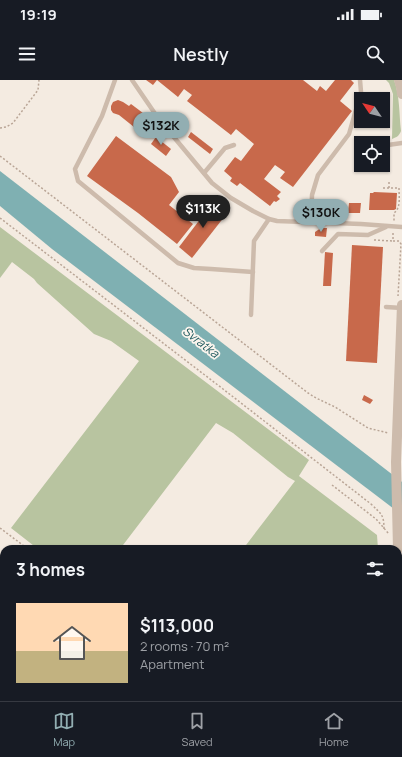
<!DOCTYPE html>
<meta charset="utf-8">
<style>
body{margin:0;font-family:Manrope,sans-serif;background:#20242c;color:#f1f3f6;height:100vh;display:flex;flex-direction:column;font-size:15px;white-space:nowrap}
*{box-sizing:border-box;margin:0}
p{font-size:13px;color:#9ea1a6}
.icon{flex:none;width:22px;height:22px;fill:none;stroke:currentColor;stroke-width:2;stroke-linecap:round;stroke-linejoin:round}
.map{position:relative;flex:1;overflow:hidden}
.side{position:absolute;left:0px;top:465px;width:402px;height:156px;display:flex;flex-direction:column;background:#171b24;border-radius:12px 12px 0 0;box-shadow:0 1px 3px #0004}
.side>*{flex:none}
.needle{width:26px;rotate:305deg}
.fabs{position:absolute;left:354px;top:12px;display:grid;gap:8px}
.fabs a{display:grid;place-items:center;width:36px;height:36px;border-radius:0px;background:#171b24;box-shadow:0 1px 3px #0004;font-size:20px}
.price{position:absolute;translate:-50% -34px;padding:0 9px;border-radius:14px;background:#92aeb2;color:#111;font-size:13px;line-height:26px;filter:drop-shadow(0 1px 2px #0008)}
.price::after{content:'';position:absolute;left:50%;top:24px;width:12px;height:9px;margin-left:-6px;background:inherit;clip-path:polygon(0 0,100% 0,50% 100%)}
.price.active{background:#222;color:#fff}
ul{padding:0;list-style:none}
li{display:flex;align-items:center;gap:12px;height:100px;padding:0 16px}
li+li{border-top:1px solid #363941}
li span{display:grid;place-items:center;flex:none;width:112px;height:80px;border-radius:0px;color:#555}
li>.icon{margin-inline-start:auto}
span .icon{width:48px;height:48px;fill:#fffc;stroke-width:1}
li b{font-size:17px}
h2{display:flex;justify-content:space-between;align-items:center;height:48px;padding:0 16px;font-size:17px}
.status{display:flex;justify-content:space-between;align-items:center;height:28px;padding:0 20px;background:#171b24;direction:ltr}
.status svg{height:11px;fill:currentColor}
header{display:flex;justify-content:space-between;align-items:center;height:52px;padding:0 16px;background:#171b24;font-size:18px;font-weight:600}
.tabs{display:flex;justify-content:space-around;align-items:center;height:56px;border-top:1px solid #363941;background:#171b24;font-size:11px;color:#9ea1a6}
.tabs a{display:grid;justify-items:center;gap:2px}
.tabs .active{color:#92aeb2}
.map>svg:first-child{display:block}
.green{fill:#b8c4a0}
.water{fill:#7fb0b2}
.building{fill:#c8694b}
.lines{fill:none;stroke-linecap:round;stroke-linejoin:round}
.path{stroke:#b9a596;stroke-width:1.5;stroke-dasharray:2 2;stroke-linecap:butt}
.service{stroke:#cdbbac;stroke-width:4.5}
.tertiary{stroke:#cdbbac;stroke-width:10}
.labels{text-anchor:middle;dominant-baseline:central;stroke-width:3.5;stroke-linejoin:round;paint-order:stroke}
.water-label{font-size:12px;font-style:italic;fill:#1f5a5e;stroke:#fbf5ee}
</style>
<div class="status"><b>19:19</b><svg viewBox="0 0 49 12"><path d="M0 12V9h3v3zM5 12V6h3v6zM10 12V3h3v9zM15 12V0h3v12zM26 1h20v11H26zM47 4h2v5h-2z"/></svg></div>
<header><svg class="icon" aria-label="menu" viewBox="0 0 24 24"><path d="M4 6h16M4 12h16M4 18h16"/></svg>Nestly<svg class="icon" aria-label="search" viewBox="0 0 24 24"><circle cx="10" cy="10" r="6"/><path d="M15 15l6 6"/></svg></header>
<div class="map">
<svg width="402" height="621" viewBox="0 0 402 621">
<rect width="100%" height="100%" fill="#f4ebe1"/>
<g class="green">
<path d="M386,0H394C400,16 399,34 401,51C399,56 397,57 392,59L393,14L389,3Z"/>
<path d="M0,147L309,380L299,396L377,455L378,469H243L295,401L288,397L233,353L216,343L120,469H38L11,448L139,281L111,261L94,254L37,203L34,199L12,182L0,198Z"/>
<path d="M227,617H388V621H232Z"/>
</g>
<path class="water" d="M0,91L402,402V435L52,169L0,126Z"/>
<g class="building">
<path d="M146,0H303L317,11L320,6L326,11L335,0H351L354,3L340,21L352,31L293,107L280,98L285,92L275,85L264,99L281,112L277,116L280,119L276,122L274,121L270,126L240,103L237,106L230,101L232,98L224,91L235,77L241,81L254,64L236,49L231,55L187,21L192,15L184,9L178,17L157,0L153,5Z"/>
<path d="M375,13H388V22H383V19H375Z"/>
<path d="M118,20L123,22L129,26L131,24L147,36L145,39L151,44L154,47L153,52L152,55L147,57L142,56L140,54L139,51L119,35L113,33L111,30V26L113,22Z"/>
<path d="M191,52L213,69L210,74L188,57Z"/>
<path d="M116,56L171,97L179,112L169,125L193,144L177,164L138,133L87,96Z"/>
<path d="M156,57L171,69L166,76L151,64Z"/>
<path d="M374,112L397,113L396,129L394,130H369L370,113H373Z"/>
<path d="M214,121L228,132L192,178L179,167Z"/>
<path d="M349,123H361L360,133H348Z"/>
<path d="M321,148H327L326,157L315,156V152Z"/>
<path d="M352,165L383,167L377,283L346,281Z"/>
<path d="M325,172L333,173L331,206H323Z"/>
<path d="M364,315L373,320L370,324L362,320Z"/>
</g>
<g class="lines">
<g class="path">
<path d="M0,48L6,47L13,43L38,10L39,0"/>
<path d="M0,76L308,313L316,318L335,327L368,348L388,353"/>
<path d="M383,108H399C399,117 401,128 394,133V141"/>
<path d="M389,108V101"/>
<path d="M0,138L223,309L371,424C381,434 384,434 384,449"/>
<path d="M393,153V161H399L401,164L398,216"/>
<path d="M374,160L393,161"/>
<path d="M332,405L376,439L389,454"/>
<path d="M0,448L28,469"/>
<path d="M219,617L224,621"/>
</g>
<g class="service">
<path d="M115,0L102,36L75,89L78,101L178,183L194,188L211,189L253,192"/>
<path d="M132,0L158,38L212,103L231,118L253,131L269,139L277,141L361,144L402,147"/>
<path d="M388,65L402,63"/>
<path d="M204,93L225,68L234,65"/>
<path d="M311,142L312,115L318,95L349,54L361,12L360,0"/>
<path d="M322,171L338,154L368,155L386,147"/>
<path d="M386,227L402,228"/>
<path d="M251,235L254,161L269,139"/>
</g>
<g class="tertiary">
<path d="M399,0L401,7L402,14"/>
<path d="M398,469L396,382L402,225"/>
<path d="M398,483L400,621"/>
</g>
</g>
<g class="labels">
<g class="water-label">
<text transform="translate(201 262) rotate(38)">Svratka</text>
</g>
</g>
</svg>
<div class="fabs">
<a><svg class="needle" viewBox="-14 -14 28 28"><path d="M0-13l5 13h-10z" fill="#e53935"/><path d="M0 13l5-13h-10z" fill="#9ea1a6"/></svg></a>
<a><svg class="icon" aria-label="locate" viewBox="0 0 24 24"><circle cx="12" cy="12" r="6"/><path d="M12 2v4M12 18v4M2 12h4M18 12h4"/></svg></a>
</div>
<b class="price" style="left:161px;top:66px">$132K</b>
<b class="price active" style="left:203px;top:149px">$113K</b>
<b class="price" style="left:321px;top:153px">$130K</b>
<section class="side">
<h2>3 homes<svg class="icon" aria-label="filters" viewBox="0 0 24 24"><path d="M4 7h16M4 17h16"/><circle cx="9" cy="7" r="2"/><circle cx="15" cy="17" r="2"/></svg></h2>
<ul>
<li><span style="background:linear-gradient(#ffd9b3 60%,#c2b280 0)"><svg class="icon" aria-label="home" viewBox="0 0 24 24"><path d="M3 11l9-7 9 7M6 9v11h12V9"/></svg></span><div><b>$113,000</b><p>2 rooms · 70 m²</p><p>Apartment</p></div></li>
</ul>
</section>
</div>
<nav class="tabs">
<a class="active"><svg class="icon" aria-label="map" viewBox="0 0 24 24"><path d="M3 6l6-2 6 2 6-2v14l-6 2-6-2-6 2zM9 4v14M15 6v14"/></svg>Map</a>
<a><svg class="icon" aria-label="saved" viewBox="0 0 24 24"><path d="M7 4h10v16l-5-4-5 4z"/></svg>Saved</a>
<a><svg class="icon" aria-label="home" viewBox="0 0 24 24"><path d="M3 11l9-7 9 7M6 9v11h12V9"/></svg>Home</a>
</nav>
